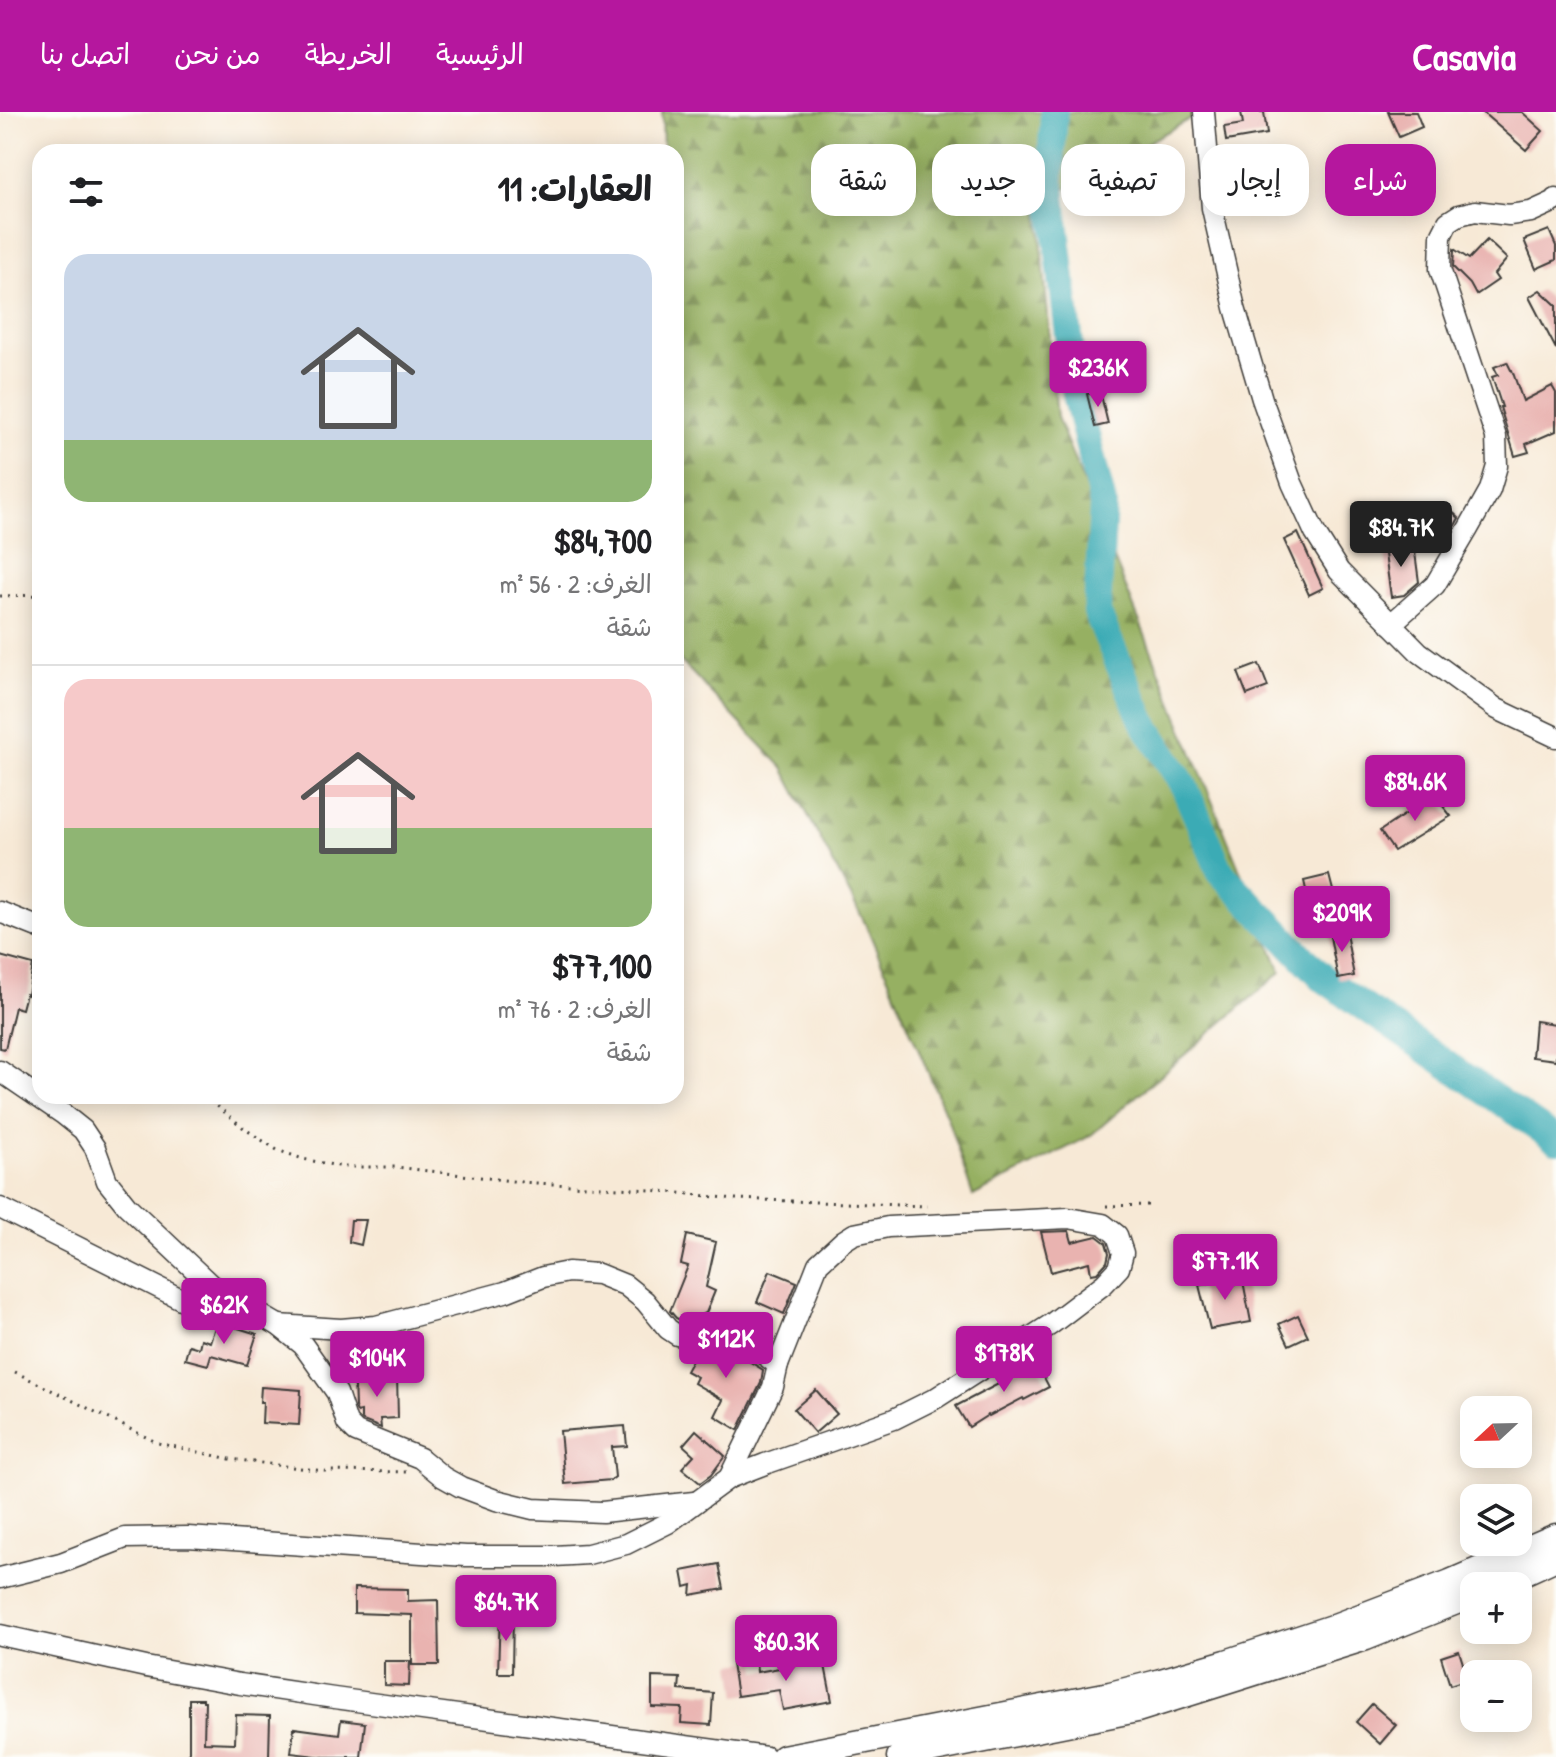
<!DOCTYPE html>
<html lang="ar">
<meta charset="utf-8">
<style>
body{margin:0;font-family:"Patrick Hand","Playpen Sans Arabic",sans-serif;background:#f6f6f6;color:#202124;direction:rtl;height:100vh;display:flex;flex-direction:column;font-size:30px;white-space:nowrap}
*{box-sizing:border-box;margin:0}
p{font-size:26px;color:#757577}
.icon{flex:none;width:44px;height:44px;fill:none;stroke:currentColor;stroke-width:2;stroke-linecap:round;stroke-linejoin:round}
.map{position:relative;flex:1;overflow:hidden;direction:ltr}
.sheet{position:absolute;left:32px;top:32px;width:652px;height:960px;display:flex;flex-direction:column;background:#fff;border-radius:24px;box-shadow:0 4px 20px #0003;direction:rtl}
.sheet>*{flex:none}
.hud{position:absolute;left:708px;top:32px;width:728px;height:72px;direction:rtl;display:flex;gap:16px}
.needle{width:52px;rotate:248deg}
.controls{position:absolute;left:1460px;top:1284px;display:grid;gap:16px}
.controls a{display:grid;place-items:center;width:72px;height:72px;border-radius:16px;background:#fff;box-shadow:0 4px 20px #0003;font-size:40px}
.price{position:absolute;translate:-50% -68px;padding:0 18px;border-radius:8px;background:#b5179e;color:#fff;font-size:26px;line-height:52px;filter:drop-shadow(0 2px 4px #0008)}
.price::after{content:'';position:absolute;left:50%;top:48px;width:24px;height:18px;margin-left:-12px;background:inherit;clip-path:polygon(0 0,100% 0,50% 100%)}
.price.current{background:#222;color:#fff}
ul{padding:0;list-style:none}
li{display:grid;align-content:center;gap:16px;height:424px;padding:0 32px}
li+li{border-top:2px solid #e0e0e0}
li span{display:grid;place-items:center;height:248px;border-radius:24px;color:#555}
li>.icon{margin-inline-start:auto}
span .icon{width:144px;height:144px;fill:#fffc;stroke-width:1}
li b{font-size:34px}
h2{display:flex;justify-content:space-between;align-items:center;height:96px;padding:0 32px;font-size:34px}
.pill{padding:0 28px;border-radius:24px;background:#fff;box-shadow:0 4px 20px #0003;font-size:28px;line-height:72px}
.pill.current{background:#b5179e;color:#fff}
header{display:flex;align-items:center;gap:48px;box-sizing:border-box;height:112px;padding:0 40px;background:#b5179e;color:#fff}
header strong{font-size:38px}
nav{display:flex;gap:44px;margin-inline-start:auto;font-size:28px}
.map>svg:first-child{display:block}
.forest{fill:url(#forest-firs);stroke:#59663f;stroke-width:2}
.lines{fill:none;stroke-linecap:round;stroke-linejoin:round}
.river{stroke:#3aabb5;stroke-width:28}
.building{fill:#e9b3b0}
.minor-casing{stroke:#3d3b38;stroke-width:23}
.major-casing{stroke:#3d3b38;stroke-width:27}
.path{stroke:#3d3b38;stroke-width:3;stroke-dasharray:2 6;stroke-linecap:butt}
.minor{stroke:#fff;stroke-width:20}
.major{stroke:#fff;stroke-width:24}
</style>
<header>
<strong>Casavia</strong>
<nav><a>الرئيسية</a><a>الخريطة</a><a>من نحن</a><a>اتصل بنا</a></nav>
</header>
<div class="map">
<svg width="1556" height="1645" viewBox="0 0 1556 1645">
<defs>
<pattern id="forest-firs" width="22" height="20" patternUnits="userSpaceOnUse" patternTransform="scale(2)"><rect width="22" height="20" fill="#96b062"/><path d="M5 1l3.5 6h-7zM16 11l3.5 6h-7z" fill="#7a8e50"/></pattern>
</defs>
<rect width="100%" height="100%" fill="#fdfcf7"/>
<filter id="ink" filterUnits="userSpaceOnUse"><feTurbulence type="fractalNoise" baseFrequency=".0125" numOctaves="2"/><feDisplacementMap in="SourceGraphic" scale="16" xChannelSelector="R" yChannelSelector="G"/><feConvolveMatrix kernelMatrix="1 2 1 2 8 2 1 2 1" color-interpolation-filters="sRGB"/></filter>
<filter id="wash" filterUnits="userSpaceOnUse"><feTurbulence type="fractalNoise" baseFrequency=".006" numOctaves="4" result="noise"/><feDisplacementMap in="SourceGraphic" scale="32" xChannelSelector="R" yChannelSelector="G"/><feGaussianBlur stdDeviation="1.8" result="paint"/><feColorMatrix in="noise" values="0 0 0 0 0 0 0 0 0 0 0 0 0 0 0 0 0 1.4 0 .05"/><feComposite in="paint" operator="in"/></filter>
<g filter="url(#wash)">
<rect width="100%" height="100%" fill="#f7e9d6"/>
<path class="forest" d="M662,0H1202L1038,92L1057,305L1281,860L1090,1024L973,1084L947,1005L866,813L783,656L676,544V40H663Z"/>
<g class="lines">
<path class="river" d="M1054,0L1050,68L1076,282L1103,392L1097,500L1143,609L1184,674L1221,761L1324,867L1556,1028"/>
</g>
<g id="blocks">
<g class="building">
<path d="M1241,0H1264L1267,22L1226,29L1224,15L1243,12Z"/>
<path d="M1388,0H1416L1422,15L1399,25Z"/>
<path d="M1482,0H1522L1543,19L1526,38Z"/>
<path d="M1271,54L1275,91L1232,95L1229,58Z"/>
<path d="M1549,118L1556,134V148L1536,157L1524,128Z"/>
<path d="M1487,128L1507,147L1494,162L1498,168L1476,183L1470,172L1453,155L1454,139V137L1469,147Z"/>
<path d="M1540,178L1556,193V237L1529,185Z"/>
<path d="M1507,250L1511,258H1512L1523,289L1552,274L1556,281V319L1526,332L1529,340L1515,344L1500,295H1502L1492,265L1498,263L1494,255Z"/>
<path d="M1100,279L1108,312L1095,315L1087,282Z"/>
<path d="M1448,396L1459,406L1444,433L1428,418Z"/>
<path d="M1298,421L1323,476L1309,483L1284,428Z"/>
<path d="M1404,432L1406,442L1414,433L1419,470L1404,483L1391,485L1384,435Z"/>
<path d="M1259,552L1268,575L1247,583L1238,560Z"/>
<path d="M1434,683L1451,704L1394,739L1380,719Z"/>
<path d="M1329,763L1337,794L1311,800L1304,769Z"/>
<path d="M1345,816L1354,864L1338,867L1329,819Z"/>
<path d="M0,844L33,853L28,883L26,882L22,897L15,895L5,937L0,936Z"/>
<path d="M1535,909L1556,912V948L1532,945Z"/>
<path d="M351,1108H366L361,1133L349,1130Z"/>
<path d="M1069,1119L1072,1130L1097,1124L1106,1131L1109,1141L1107,1150L1097,1161L1091,1162L1089,1150L1051,1160L1041,1120Z"/>
<path d="M687,1123L716,1130L706,1175L715,1179L706,1201L684,1210L676,1206L670,1199L688,1154L681,1152Z"/>
<path d="M1223,1153L1233,1173L1243,1169L1251,1210L1210,1217L1199,1173L1217,1170L1213,1162Z"/>
<path d="M770,1159L797,1170L784,1202L757,1190Z"/>
<path d="M1298,1203L1308,1224L1289,1233L1279,1212Z"/>
<path d="M216,1212L224,1215L225,1212L257,1222L247,1253L211,1243L208,1253L185,1247L189,1233L199,1236L201,1227L210,1230Z"/>
<path d="M712,1226L763,1258L761,1271L738,1318L715,1304L723,1288L694,1271L697,1265L686,1259L702,1230Z"/>
<path d="M1035,1248L1049,1275L1024,1288L1023,1286L989,1304L988,1303L969,1315L956,1294L1012,1265L1010,1261Z"/>
<path d="M397,1264L398,1306L380,1307L381,1316L363,1309L361,1307V1299L357,1300L355,1295L354,1266Z"/>
<path d="M261,1275L301,1278L299,1313L262,1311L263,1290H260Z"/>
<path d="M816,1278L837,1302L815,1321L794,1297Z"/>
<path d="M625,1314L627,1334L612,1335L615,1365L611,1368L565,1372L560,1319Z"/>
<path d="M696,1318L725,1344L711,1363L700,1371L682,1356L694,1343L683,1333Z"/>
<path d="M719,1452L724,1477L691,1483L692,1473L685,1475L682,1459Z"/>
<path d="M354,1476L408,1477V1489L438,1488L439,1553H412V1503L354,1501Z"/>
<path d="M500,1500H513L512,1561H498Z"/>
<path d="M1459,1539L1468,1567L1450,1573L1441,1545Z"/>
<path d="M824,1548L832,1589L783,1598L779,1578L737,1584L732,1552L756,1549L757,1560Z"/>
<path d="M384,1549H410L409,1574L384,1573Z"/>
<path d="M652,1565L680,1566L679,1578L713,1581L711,1613L681,1611L682,1596L652,1595Z"/>
<path d="M189,1587H203V1589H205L204,1630L235,1631L236,1603L270,1604L269,1645H189Z"/>
<path d="M1372,1592L1396,1613L1380,1632L1356,1610Z"/>
<path d="M341,1608L365,1611L361,1645H324L291,1641L294,1616L339,1622Z"/>
</g>
</g>
</g>
<g filter="url(#ink)">
<use href="#blocks" fill-opacity="0" stroke="#3d3b38" stroke-width="2"/>
<g class="lines">
<g class="minor-casing">
<g id="minor">
<path d="M1204,0L1212,96L1235,196L1262,287L1292,371L1315,421L1339,459L1419,540L1497,597L1556,625"/>
<path d="M1391,512L1435,473L1468,417L1490,378L1497,354L1496,325L1440,157L1441,124L1448,110L1459,103L1475,99L1509,103L1531,100L1555,89L1556,87"/>
<path d="M0,800L40,816"/>
<path d="M0,959L63,1002L83,1018L95,1036L107,1069L127,1094L213,1175L278,1213L303,1233L337,1281L347,1311L356,1320L420,1346L443,1365L461,1375L496,1388L533,1397L602,1400L694,1390"/>
<path d="M0,1096L189,1191L217,1176"/>
<path d="M278,1213L341,1217L376,1214L505,1180L543,1165L568,1160L598,1162L625,1173L645,1189L668,1217L677,1223L684,1224L706,1214L715,1213L758,1238L778,1253L773,1275L729,1366"/>
<path d="M0,1466L61,1451L125,1426L188,1425L466,1444H554L588,1442L626,1432L668,1411L729,1366L765,1352L894,1307L936,1286L1050,1213L1104,1172L1119,1156L1123,1141L1117,1123L1103,1112L1068,1106L888,1115L854,1122L843,1129L818,1152L778,1253"/>
<path d="M0,1523L146,1555L240,1572L334,1586L766,1645"/>
</g>
</g>
<g class="major-casing">
<g id="major">
<path d="M1495,1474L1556,1446"/>
<path d="M783,1645L1110,1582L1154,1571L1226,1550L1329,1516L1450,1470L1556,1424"/>
<path d="M899,1645L1137,1598L1366,1526L1474,1483"/>
</g>
</g>
<g class="path">
<path d="M0,484L40,483"/>
<path d="M205,984L245,1017L277,1038L303,1047L343,1055H396L521,1070L651,1078L735,1087L927,1094"/>
<path d="M1106,1094L1148,1093"/>
<path d="M15,1260L158,1331L230,1347L324,1359L409,1360"/>
</g>
<use href="#minor" class="minor"/>
<use href="#major" class="major"/>
</g>
</g>
</svg>
<div class="controls">
<a><svg class="needle" viewBox="-14 -14 28 28"><path d="M0-13l5 13h-10z" fill="#e53935"/><path d="M0 13l5-13h-10z" fill="#757577"/></svg></a>
<a><svg class="icon" aria-label="layers" viewBox="0 0 24 24"><path d="M12 4l9 5-9 5-9-5zM3 14l9 5 9-5"/></svg></a>
<a>+</a>
<a>−</a>
</div>
<b class="price" style="left:1098px;top:297px">$236K</b>
<b class="price current" style="left:1401px;top:457px">$84.7K</b>
<b class="price" style="left:1415px;top:711px">$84.6K</b>
<b class="price" style="left:1342px;top:842px">$209K</b>
<b class="price" style="left:1225px;top:1190px">$77.1K</b>
<b class="price" style="left:224px;top:1234px">$62K</b>
<b class="price" style="left:726px;top:1268px">$112K</b>
<b class="price" style="left:1004px;top:1282px">$178K</b>
<b class="price" style="left:377px;top:1287px">$104K</b>
<b class="price" style="left:506px;top:1531px">$64.7K</b>
<b class="price" style="left:786px;top:1571px">$60.3K</b>
<div class="hud">
<a class="pill current">شراء</a>
<a class="pill">إيجار</a>
<a class="pill">تصفية</a>
<a class="pill">جديد</a>
<a class="pill">شقة</a>
</div>
<section class="sheet">
<h2>العقارات: 11<svg class="icon" aria-label="filters" viewBox="0 0 24 24"><path d="M4 7h16M4 17h16"/><circle cx="9" cy="7" r="2"/><circle cx="15" cy="17" r="2"/></svg></h2>
<ul>
<li><span style="background:linear-gradient(#c9d6e8 75%,#8fb573 0)"><svg class="icon" aria-label="home" viewBox="0 0 24 24"><path d="M3 11l9-7 9 7M6 9v11h12V9"/></svg></span><div><b>$84,700</b><p>الغرف: 2 · 56 m²</p><p>شقة</p></div></li>
<li><span style="background:linear-gradient(#f6c9c9 60%,#8fb573 0)"><svg class="icon" aria-label="home" viewBox="0 0 24 24"><path d="M3 11l9-7 9 7M6 9v11h12V9"/></svg></span><div><b>$77,100</b><p>الغرف: 2 · 76 m²</p><p>شقة</p></div></li>
</ul>
</section>
</div>
